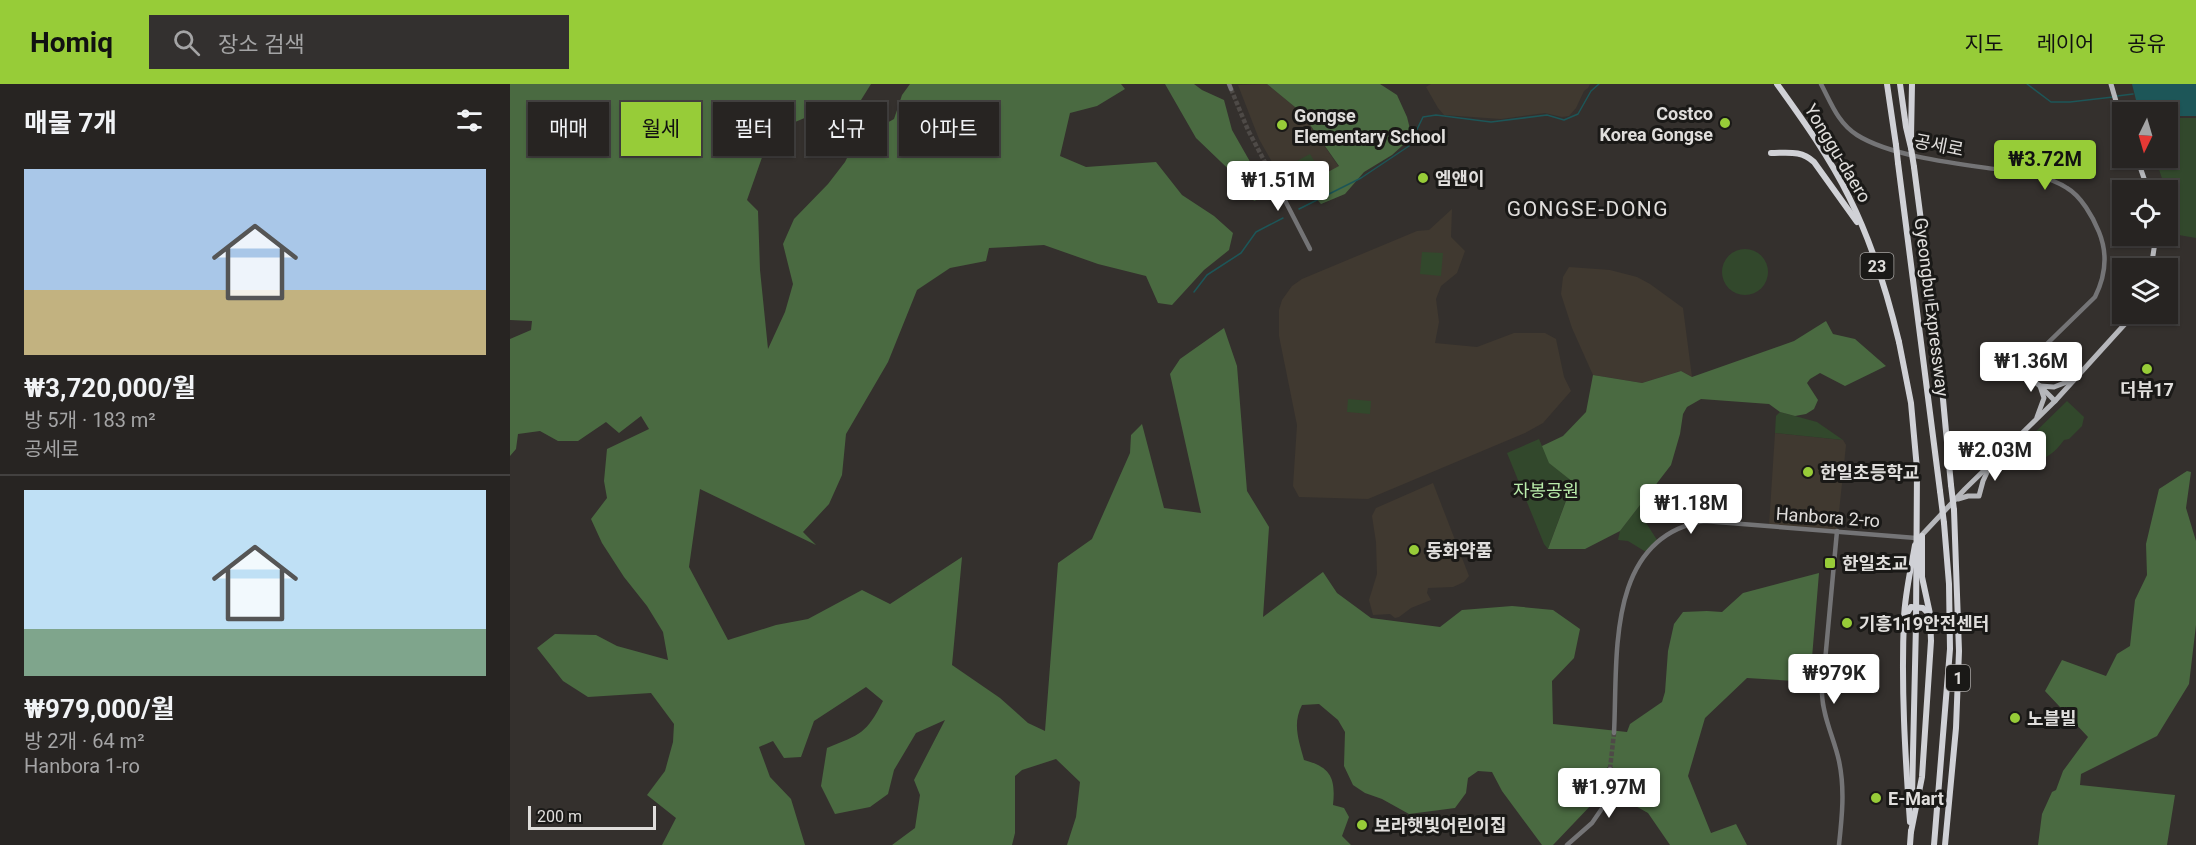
<!DOCTYPE html>
<html lang="ko">
<meta charset="utf-8">
<style>
body{margin:0;font-family:Roboto,"Noto Sans KR",sans-serif;background:#33302f;color:#f1f3f6;height:100vh;display:flex;flex-direction:column;font-size:22px;white-space:nowrap}
*{box-sizing:border-box;margin:0}
p{font-size:20px;color:#a4a4a5}
.icon{flex:none;width:33px;height:33px;fill:none;stroke:currentColor;stroke-width:2;stroke-linecap:round;stroke-linejoin:round}
.map{position:relative;flex:1;overflow:hidden}
.panel{display:flex;flex-direction:column;background:#272422;width:510px}
.panel>*{flex:none}
.top-card{position:absolute;left:18px;top:18px;width:570px;height:54px;display:flex;gap:12px}
.needle{width:39px;rotate:185deg}
.tools{position:absolute;left:1602px;top:18px;display:grid;gap:12px}
.tools a{display:grid;place-items:center;width:66px;height:66px;border-radius:0px;background:#272422;box-shadow:0 2px 4px #0004,0 0 0 2px #434140;font-size:30px}
.scale{position:absolute;left:18px;bottom:15px;width:128px;box-sizing:border-box;padding-left:6px;border:3px solid #e0dedc;border-top:0;font-size:16px;line-height:21px;white-space:nowrap;color:#e0dedc;-webkit-text-stroke:4px #1a1917;paint-order:stroke}
.price{position:absolute;translate:-50% -51px;padding:0 14px;border-radius:6px;background:#fff;color:#222;font-size:20px;line-height:39px;filter:drop-shadow(0 2px 3px #0008)}
.price::after{content:'';position:absolute;left:50%;top:36px;width:18px;height:14px;margin-left:-9px;background:inherit;clip-path:polygon(0 0,100% 0,50% 100%)}
.price.current{background:#97cc38;color:#111}
ul{padding:0;list-style:none}
li{display:grid;align-content:center;gap:12px;height:318px;padding:0 24px}
li+li{border-top:2px solid #434140}
li span{display:grid;place-items:center;height:186px;border-radius:0px;color:#555}
li>.icon{margin-inline-start:auto}
span .icon{width:108px;height:108px;fill:#fffc;stroke-width:1}
li b{font-size:26px}
h2{display:flex;justify-content:space-between;align-items:center;height:72px;padding:0 24px;font-size:26px}
.tag{padding:0 21px;border-radius:0px;background:#272422;box-shadow:0 2px 4px #0004,0 0 0 2px #434140;font-size:21px;line-height:54px}
.tag.current{background:#97cc38;color:#111}
header{display:flex;align-items:center;gap:36px;box-sizing:border-box;height:84px;padding:0 30px;background:#97cc38;color:#111}
header strong{font-size:28px}
nav{display:flex;gap:33px;margin-inline-start:auto;font-size:21px}
.search{width:420px;height:54px;background:#33302f;display:flex;align-items:center;gap:15px;box-sizing:border-box;padding:0 21px;border-radius:0px;color:#a4a4a5;font-size:22px}
main{display:flex;flex:1;min-height:0}
.map>svg:first-child{display:block}
.built{fill:#403930}
.green{fill:#32482c}
.forest{fill:#4a6a41}
.water{fill:#1d5658}
.lines{fill:none;stroke-linecap:round;stroke-linejoin:round}
.stream{stroke:#1d5658;stroke-width:1.5}
.minor-tunnel{stroke:#4e4a47;stroke-width:4.5;stroke-dasharray:4.5 2;stroke-linecap:butt}
.minor{stroke:#747476;stroke-width:4.5}
.major{stroke:#b6b7bb;stroke-width:5}
.highway{stroke:#d0d1d6;stroke-width:6}
.highway-bridge{stroke:#d0d1d6;stroke-width:6}
.poi-dot{fill:#97cc38;stroke:#1a1917;stroke-width:2}
.labels{text-anchor:middle;dominant-baseline:central;stroke-width:6;stroke-linejoin:round;paint-order:stroke}
.shield{fill:#1a1917;stroke:#a5a3a1;stroke-width:1.5}
.shield-label{font-size:16px;font-weight:bold;fill:#e0dedc}
.poi-label{font-size:18px;font-weight:bold;fill:#e0dedc;stroke:#1a1917;text-anchor:start}
.street-label{font-size:18px;fill:#e0dedc;stroke:#1a1917}
.park-label{font-size:18px;fill:#baedab;stroke:#1a1917}
.quarter-label{font-size:21px;letter-spacing:1.5px;fill:#e0dedc;stroke:#1a1917}
</style>
<header>
<strong>Homiq</strong>
<div class="search"><svg class="icon" aria-label="search" viewBox="0 0 24 24"><circle cx="10" cy="10" r="6"/><path d="M15 15l6 6"/></svg>장소 검색</div>
<nav><a>지도</a><a>레이어</a><a>공유</a></nav>
</header>
<main>
<section class="panel">
<h2>매물 7개<svg class="icon" aria-label="filters" viewBox="0 0 24 24"><path d="M4 7h16M4 17h16"/><circle cx="9" cy="7" r="2"/><circle cx="15" cy="17" r="2"/></svg></h2>
<ul>
<li><span style="background:linear-gradient(#a9c7e8 65%,#c2b280 0)"><svg class="icon" aria-label="home" viewBox="0 0 24 24"><path d="M3 11l9-7 9 7M6 9v11h12V9"/></svg></span><div><b>₩3,720,000/월</b><p>방 5개 · 183 m²</p><p>공세로</p></div></li>
<li><span style="background:linear-gradient(#bfe0f5 75%,#7fa58c 0)"><svg class="icon" aria-label="home" viewBox="0 0 24 24"><path d="M3 11l9-7 9 7M6 9v11h12V9"/></svg></span><div><b>₩979,000/월</b><p>방 2개 · 64 m²</p><p>Hanbora 1-ro</p></div></li>
</ul>
</section>
<div class="map">
<svg width="1686" height="761" viewBox="0 0 1686 761">
<rect width="100%" height="100%" fill="#34302d"/>
<g class="built">
<path d="M757,0L791,28L829,83L779,108L749,55L728,1Z"/>
<path d="M921,0H1080L1078,4L1074,7L1066,24L1059,32L1052,33L1035,29L991,35L934,31L928,24L916,3Z"/>
<path d="M942,125L941,153L955,167L947,189L931,202L926,215L929,238L925,259L967,263L1004,249H1035L1046,255L1054,293L1061,307L1033,339L1015,349L858,415L789,413L783,402L787,341L769,252V226L772,216L782,202L792,195L907,147L919,146Z"/>
<path d="M1059,183L1100,186L1127,193L1140,200L1173,224L1182,293L1171,287L1132,299L1083,291L1062,244L1051,210L1053,193Z"/>
<path d="M1265,349L1333,356L1336,361L1327,447L1259,442Z"/>
<path d="M923,399L959,492L954,498L943,503L918,504L917,509L921,516L901,524L889,533L885,534L880,530L863,531L859,516L867,490L866,458L862,432L866,424Z"/>
</g>
<g class="green">
<path d="M1658,34H1686V154L1663,150C1662,121 1654,100 1645,74H1658Z"/>
<path d="M800,70L812,90L784,106L772,85Z"/>
<circle cx="1235" cy="188" r="23"/>
<path d="M912,168L933,169L931,192L910,190Z"/>
<path d="M838,315L861,317L860,330L837,328Z"/>
<path d="M1557,317L1574,333L1572,342L1559,355L1554,356C1544,370 1536,375 1519,379L1507,366Z"/>
<path d="M1270,328L1307,338L1333,356L1265,349L1266,332Z"/>
<path d="M1029,355L1032,362L1063,397L1038,465L1034,460L997,369Z"/>
<path d="M1141,407L1145,416L1133,434L1147,456L1136,468L1118,457L1108,456L1110,447Z"/>
</g>
<g class="forest">
<path d="M0,0H361L331,48L297,33L261,48L237,116L248,127L250,186L258,265L275,228L283,200L273,160L284,135L318,100L335,78L346,56L384,35L392,11L400,0H611L615,5L587,22L560,29L550,72L576,83L646,78L672,111L704,132L723,149L719,166L694,186L662,221L648,219L636,192L588,180L534,161L479,164L476,177L440,184L407,206L378,278L336,350L332,391L319,420L293,448L306,461L190,405L179,483L218,556L266,541L298,535L352,506L380,520L452,473L442,581L490,614L518,639L535,647L548,479L582,455L620,369L621,351L632,340L654,424L691,429L660,290L670,275L714,244L727,282L737,407L759,443L753,533L813,488L827,509L861,534L930,543L952,526L1002,522L1043,526L1070,545L1064,574L1042,597L1043,640L1117,648L1120,640L1152,618L1155,608L1158,567L1164,540L1173,528L1197,527L1212,528L1233,509L1309,489L1300,598L1237,594L1195,634L1178,692L1201,749L1226,740L1237,761H1160L1138,729L1106,711L1108,688L1100,682L1095,685L1084,718L1043,761H1032L992,707L982,688L968,687L958,694L956,709L945,724L899,730L872,715L855,709L843,701L834,682L835,648L828,636L809,620L792,621C782,640 789,657 794,676C820,683 826,693 823,721L834,724L839,733L832,752L841,761H557L566,733L570,698L546,675L512,686L505,692V749L502,761H382L405,744L410,711L404,696L435,636L406,649L384,686L378,710L360,723L325,730L311,702L317,664C351,650 356,650 373,617L356,603L304,637L291,673L274,674L263,657L249,663L260,693L281,715L295,761H152L166,734L137,711L155,687L163,658L164,640L141,609L78,613L53,597L27,564L45,550L86,551L107,562L158,576L153,548L137,522L114,493L92,459L81,435L97,414L94,397L97,365L139,345L131,332L109,349L96,338L68,357H48L30,347L8,350L6,365L0,372V255L21,246L22,237L0,236Z"/>
<path d="M655,0H684L692,6L714,16L722,46L759,111L744,117L734,100L686,54Z"/>
<path d="M757,0H870L887,11L897,33L902,53L882,71L854,88L835,110L811,120L794,101L829,82L791,28Z"/>
<path d="M1316,237L1323,250L1345,255L1376,282L1335,302L1310,289L1300,295L1297,299L1308,316L1304,325L1296,330L1285,332L1270,328L1259,320L1191,315L1177,323L1173,330L1170,350L1161,381L1110,447L1075,465H1038L1063,398L1039,379L1032,362L1053,352L1076,328L1083,291L1132,299L1171,287L1182,293L1284,257Z"/>
<path d="M1677,387L1681,388L1676,424L1686,457V541L1679,600L1647,652L1571,690L1570,701L1665,711L1657,761H1528L1532,730L1542,708L1546,706L1553,687L1578,653L1535,607L1552,576L1596,592L1607,570L1620,562L1625,516L1637,491L1636,460L1649,405Z"/>
</g>
<path class="water" d="M1622,0H1686V32H1658V28H1629Z"/>
<g class="lines">
<g class="stream">
<path d="M1517,0L1541,18H1560L1603,13"/>
<path d="M1607,12L1623,10"/>
<path d="M789,125L851,94L899,62L913,33L926,31L981,38L1037,31L1054,36L1068,30L1081,7L1089,0"/>
<path d="M684,208L697,191L731,169L746,148L773,134"/>
</g>
<g class="minor-tunnel">
<path d="M721,5L738,46L767,101"/>
<path d="M1100,685L1104,649"/>
</g>
<g class="minor">
<path d="M719,0L721,5"/>
<path d="M1311,0C1321,19 1328,39 1347,51C1382,73 1450,80 1492,86C1513,89 1539,92 1557,104C1571,112 1583,133 1589,148C1598,170 1596,191 1585,213L1510,286"/>
<path d="M767,101L800,165"/>
<path d="M1327,447L1312,610C1313,634 1324,654 1329,677C1335,705 1332,733 1329,761"/>
<path d="M1104,649C1108,573 1095,454 1194,437L1406,454"/>
<path d="M1057,761L1082,739L1093,723L1100,685"/>
</g>
<g class="major">
<path d="M1601,0L1612,38"/>
<path d="M1627,74L1638,106"/>
<path d="M1641,184L1646,152"/>
<path d="M1510,286L1530,302L1545,317"/>
<path d="M1527,333L1534,314L1530,302L1544,303L1562,296"/>
<path d="M1448,415L1458,412H1469L1473,397L1480,382"/>
<path d="M1410,453L1455,405L1545,317L1624,230"/>
</g>
<g class="highway">
<path d="M1267,0C1293,36 1320,74 1339,113C1362,159 1377,208 1389,258"/>
<path d="M1377,0L1386,61"/>
<path d="M1390,0L1396,43L1401,64"/>
<path d="M1401,53L1402,0"/>
<path d="M1261,69C1278,69 1291,66 1304,78L1347,138"/>
<path d="M1388,79L1430,407"/>
<path d="M1404,83L1430,283L1441,401"/>
<path d="M1395,532L1401,523L1413,524L1419,530"/>
<path d="M1402,712L1406,540"/>
<path d="M1400,738C1395,670 1391,602 1394,534C1395,509 1401,485 1405,461"/>
<path d="M1401,748L1412,693L1421,557L1420,530L1412,493V452"/>
<path d="M1400,761L1401,747"/>
<path d="M1424,761L1440,565L1439,500L1434,439"/>
<path d="M1435,761L1446,644L1449,567L1444,426"/>
</g>
<g class="highway-bridge">
<path d="M1386,61L1388,79"/>
<path d="M1401,64L1404,83"/>
<path d="M1389,258L1401,319L1407,385L1406,540"/>
<path d="M1441,401L1444,426"/>
<path d="M1430,407L1434,439"/>
</g>
</g>
<g class="poi-dot">
<circle cx="1215" cy="39" r="6"/>
<circle cx="772" cy="41" r="6"/>
<circle cx="913" cy="94" r="6"/>
<circle cx="1637" cy="285" r="6"/>
<circle cx="1298" cy="388" r="6"/>
<circle cx="904" cy="466" r="6"/>
<rect x="1314" y="473" width="12" height="12" rx="3"/>
<circle cx="1337" cy="539" r="6"/>
<circle cx="1505" cy="634" r="6"/>
<circle cx="1366" cy="714" r="6"/>
<circle cx="852" cy="741" r="6"/>
</g>
<g class="labels">
<g class="shield">
<rect x="1350.5" y="169" width="33" height="26" rx="4.5"/>
<rect x="1436" y="581" width="24" height="26" rx="4.5"/>
</g>
<g class="shield-label">
<text x="1367" y="182">23</text>
<text x="1448" y="594">1</text>
</g>
<g class="poi-label">
<text x="1203" y="29" text-anchor="end">Costco<tspan x="1203" dy="21">Korea Gongse</tspan></text>
<text x="784" y="31">Gongse<tspan x="784" dy="21">Elementary School</tspan></text>
<text x="925" y="94">엠앤이</text>
<text x="1637" y="305" text-anchor="middle">더뷰17</text>
<text x="1310" y="388">한일초등학교</text>
<text x="916" y="466">동화약품</text>
<text x="1332" y="479">한일초교</text>
<text x="1349" y="539">기흥119안전센터</text>
<text x="1517" y="634">노블빌</text>
<text x="1378" y="714">E-Mart</text>
<text x="864" y="741">보라햇빛어린이집</text>
</g>
<g class="street-label">
<text transform="translate(1429 61) rotate(11)">공세로</text>
<text transform="translate(1328 69) rotate(59)">Yonggu-daero</text>
<text transform="translate(1422 223) rotate(83)">Gyeongbu Expressway</text>
<text transform="translate(1318 433) rotate(4)">Hanbora 2-ro</text>
</g>
<g class="park-label">
<text x="1036" y="406">자봉공원</text>
</g>
<g class="quarter-label">
<text x="1078" y="125">GONGSE-DONG</text>
</g>
</g>
</svg>
<div class="tools">
<a><svg class="needle" viewBox="-14 -14 28 28"><path d="M0-13l5 13h-10z" fill="#e53935"/><path d="M0 13l5-13h-10z" fill="#a4a4a5"/></svg></a>
<a><svg class="icon" aria-label="locate" viewBox="0 0 24 24"><circle cx="12" cy="12" r="6"/><path d="M12 2v4M12 18v4M2 12h4M18 12h4"/></svg></a>
<a><svg class="icon" aria-label="layers" viewBox="0 0 24 24"><path d="M12 4l9 5-9 5-9-5zM3 14l9 5 9-5"/></svg></a>
</div>
<div class="scale">200 m</div>
<b class="price current" style="left:1535px;top:107px">₩3.72M</b>
<b class="price" style="left:768px;top:128px">₩1.51M</b>
<b class="price" style="left:1521px;top:309px">₩1.36M</b>
<b class="price" style="left:1485px;top:398px">₩2.03M</b>
<b class="price" style="left:1181px;top:451px">₩1.18M</b>
<b class="price" style="left:1324px;top:621px">₩979K</b>
<b class="price" style="left:1099px;top:735px">₩1.97M</b>
<div class="top-card">
<a class="tag">매매</a>
<a class="tag current">월세</a>
<a class="tag">필터</a>
<a class="tag">신규</a>
<a class="tag">아파트</a>
</div>
</div>
</main>
